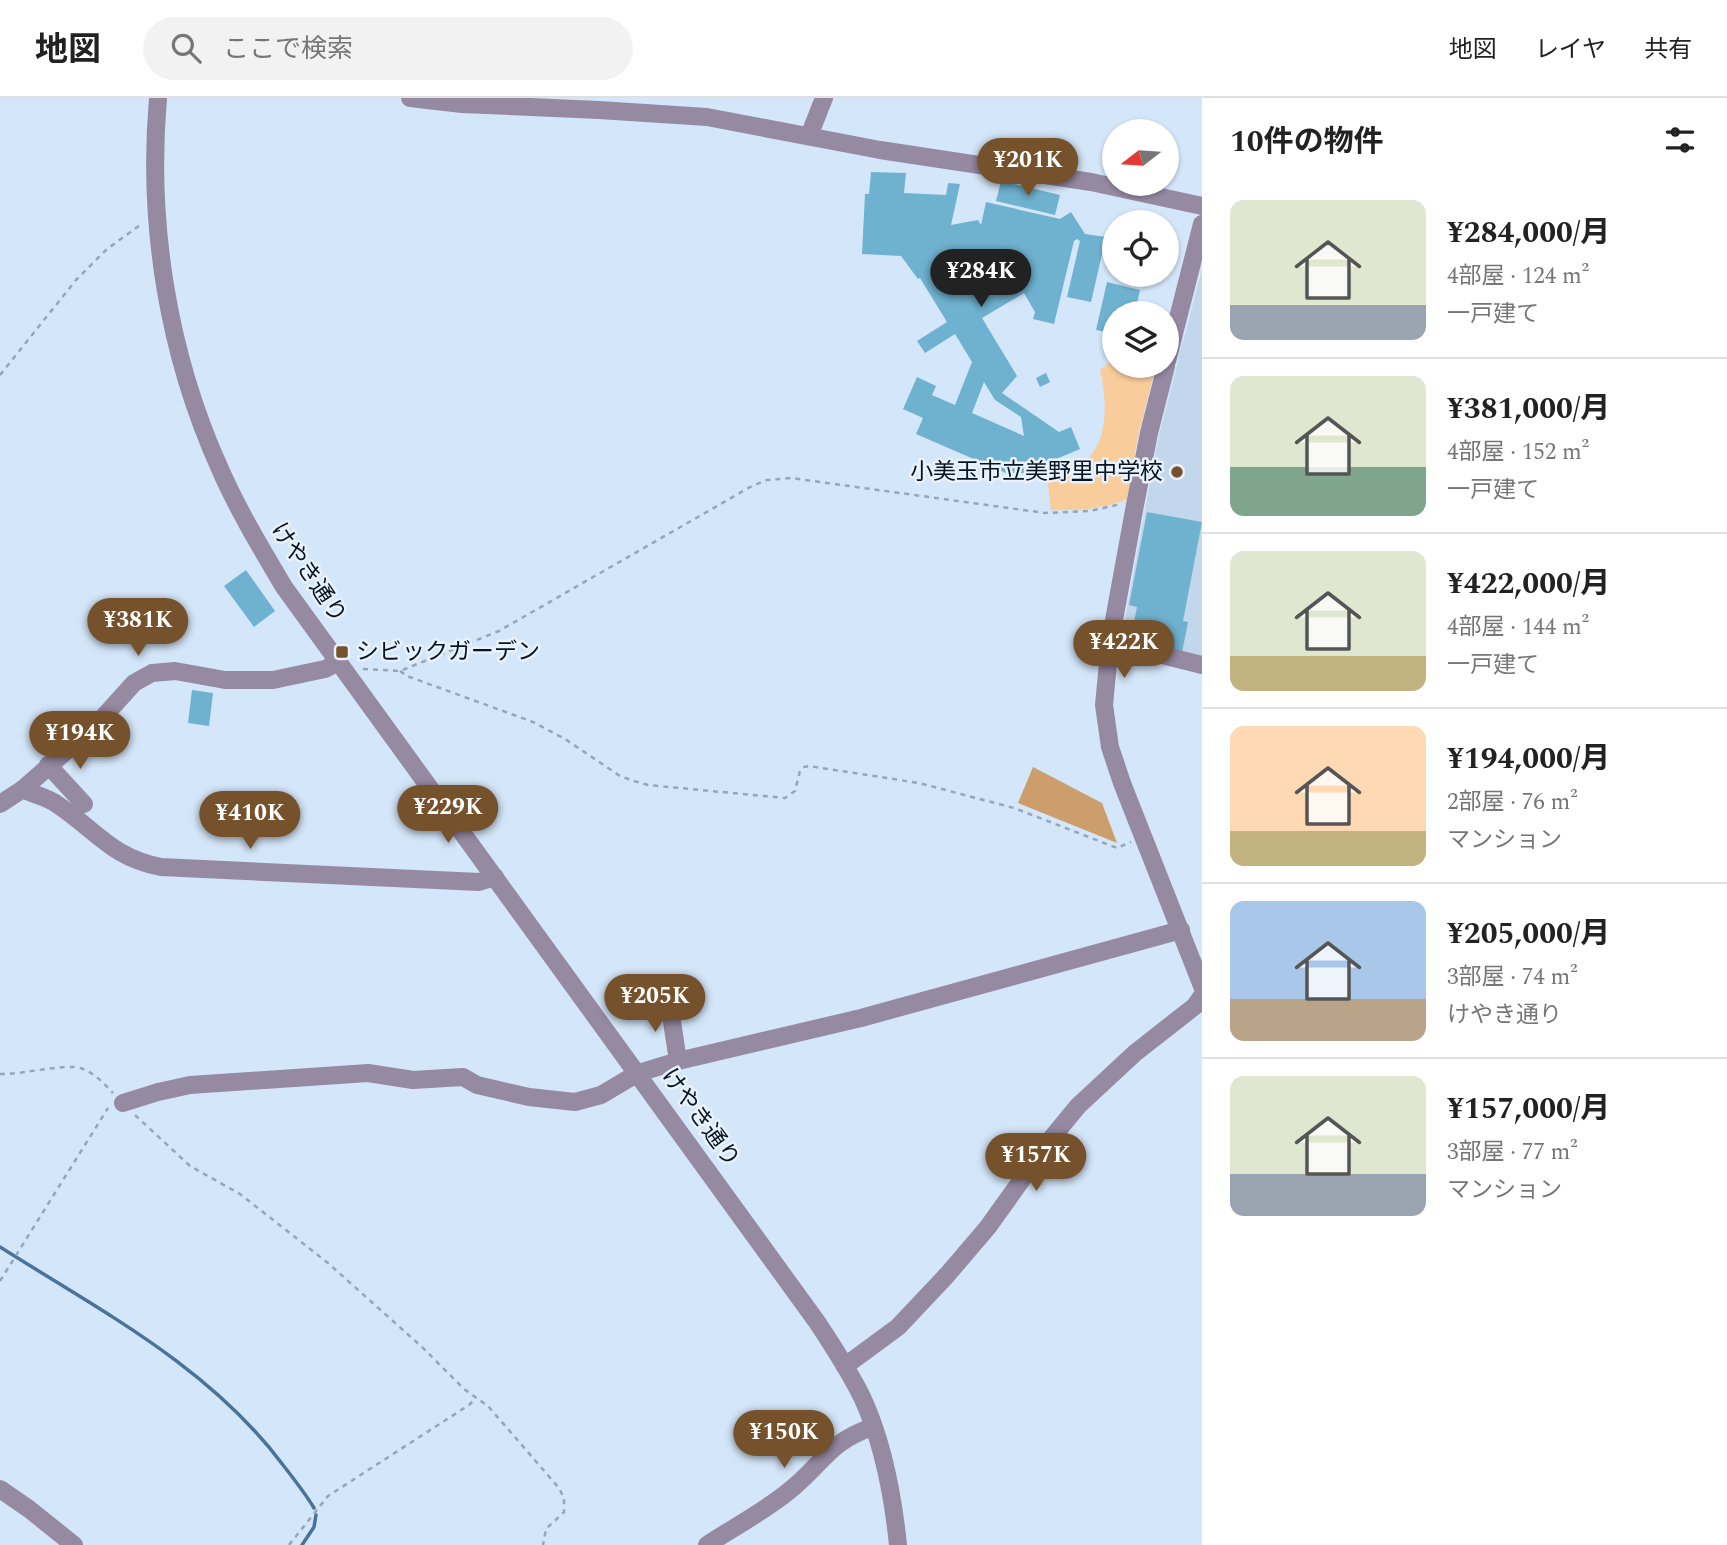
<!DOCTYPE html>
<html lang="ja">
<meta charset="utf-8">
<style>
body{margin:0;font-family:Spectral,"Noto Sans JP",serif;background:#f2f2f2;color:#222;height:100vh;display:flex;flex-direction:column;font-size:26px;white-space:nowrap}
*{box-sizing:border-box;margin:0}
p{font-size:23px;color:#767676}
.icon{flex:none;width:38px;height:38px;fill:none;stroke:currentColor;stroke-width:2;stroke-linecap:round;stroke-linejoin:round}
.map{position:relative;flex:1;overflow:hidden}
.sheet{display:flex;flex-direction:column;background:#fff;width:525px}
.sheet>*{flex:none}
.needle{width:46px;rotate:253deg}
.buttons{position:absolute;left:1102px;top:21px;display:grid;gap:14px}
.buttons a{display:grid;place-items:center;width:77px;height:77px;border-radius:50%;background:#fff;box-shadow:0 2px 5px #0004;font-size:35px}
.price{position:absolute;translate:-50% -60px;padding:0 16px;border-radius:24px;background:#75522b;color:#fff;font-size:23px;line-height:46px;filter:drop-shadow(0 2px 4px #0008)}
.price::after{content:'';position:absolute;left:50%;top:42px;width:21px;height:16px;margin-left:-10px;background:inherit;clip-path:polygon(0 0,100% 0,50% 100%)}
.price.selected{background:#222;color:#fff}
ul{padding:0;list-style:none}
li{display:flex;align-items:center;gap:21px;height:175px;padding:0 28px}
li+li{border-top:2px solid #e0e0e0}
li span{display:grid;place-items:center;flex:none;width:196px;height:140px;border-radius:14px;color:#555}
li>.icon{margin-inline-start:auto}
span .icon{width:84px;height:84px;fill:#fffc;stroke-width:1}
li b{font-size:30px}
h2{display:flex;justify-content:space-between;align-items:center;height:84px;padding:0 28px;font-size:30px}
header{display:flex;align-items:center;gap:42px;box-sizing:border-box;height:98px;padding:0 35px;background:#fff;border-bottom:2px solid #e0e0e0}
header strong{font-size:33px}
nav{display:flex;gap:38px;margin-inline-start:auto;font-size:24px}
.search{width:490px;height:63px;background:#f2f2f2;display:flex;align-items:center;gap:18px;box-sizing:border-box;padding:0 24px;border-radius:38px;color:#767676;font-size:26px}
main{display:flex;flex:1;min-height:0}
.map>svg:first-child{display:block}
.built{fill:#c3d7ec}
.green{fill:#f9cc9c}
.forest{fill:#cc9e6b}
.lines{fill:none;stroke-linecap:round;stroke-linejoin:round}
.stream{stroke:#4b7298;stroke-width:3.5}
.building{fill:#6fb2d0;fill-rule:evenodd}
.path{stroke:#95a6b9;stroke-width:2.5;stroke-dasharray:5 5;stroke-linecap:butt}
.minor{stroke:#9689a2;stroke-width:18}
.poi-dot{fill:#75522b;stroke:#e9f2fc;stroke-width:2.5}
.labels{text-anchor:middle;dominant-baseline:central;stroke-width:5;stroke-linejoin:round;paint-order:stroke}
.poi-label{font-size:23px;fill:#041424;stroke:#e9f2fc;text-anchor:end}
.street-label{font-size:23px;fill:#041424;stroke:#e9f2fc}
</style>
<header>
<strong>地図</strong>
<div class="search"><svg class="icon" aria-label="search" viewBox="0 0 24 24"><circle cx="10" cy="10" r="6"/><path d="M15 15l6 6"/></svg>ここで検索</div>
<nav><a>地図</a><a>レイヤ</a><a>共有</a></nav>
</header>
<main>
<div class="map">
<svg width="1202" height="1447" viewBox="0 0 1202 1447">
<rect width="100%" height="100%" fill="#d4e6f9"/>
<path class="built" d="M1202,171V564L1127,545L1122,538L1158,342Z"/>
<path class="green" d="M1115,260V268H1154L1155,271L1138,339L1127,401C1105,411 1074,413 1051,412L1047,379C1063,374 1079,369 1091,357C1109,337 1106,296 1100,272Z"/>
<path class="forest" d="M1033,669L1102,705L1117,745L1018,705Z"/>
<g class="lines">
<g class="stream">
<path d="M0,1149C101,1213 210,1269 283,1367C294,1381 305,1395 314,1410"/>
<path d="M302,1447L314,1429L316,1417"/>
</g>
</g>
<g class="building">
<path d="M871,74L906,75L904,95L946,97L948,85L960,86L951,127L978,122L981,127L986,104L1060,121L1071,114L1085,136L1106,139L1091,204L1067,199L1080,143L1077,141L1074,143L1054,226L1033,221L1035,214L1024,195L982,220L1017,278L1002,295L1059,334L1071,329L1080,351L1023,375H1006L916,336L923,320L903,311L917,279L936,288L932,297L955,307L972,264L955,236L925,255L917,243L947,224L920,180L918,181L901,158L862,156L865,96H869ZM999,155L1011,174L981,191L964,161ZM984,284L995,302L1021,319L1024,338L972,315Z"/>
<path d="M1001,83L1060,97L1055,117L996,103Z"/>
<path d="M1107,184L1140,192L1135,215H1115V236L1096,232Z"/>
<path d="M1046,275L1050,284L1040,289L1036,280Z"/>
<path d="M1147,414L1202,424L1183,523L1188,524L1182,555L1130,545L1137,509L1129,507Z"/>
<path d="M246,472L275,513L254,529L224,488Z"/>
<path d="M192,592L213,595L209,628L188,625Z"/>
</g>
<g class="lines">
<g class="path">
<path d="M0,277L76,182L107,151L143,125"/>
<path d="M363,571L400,573L499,533L752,388L767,382L791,380L1045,415L1090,413L1121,406"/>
<path d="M400,573L407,578L533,624L565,641L620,678L634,683L648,687L785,700L795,693L800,673L804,669L809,668L919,685L1014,710L1117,750L1131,744"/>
<path d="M0,976C22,977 68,964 83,971C96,976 104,986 113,995"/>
<path d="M135,1017L190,1068L240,1096L328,1165L422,1249L464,1291L488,1308L559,1390L564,1400V1414L546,1431L543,1447"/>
<path d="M0,1183L108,1010"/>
<path d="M289,1447L328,1398L469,1307L475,1301"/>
</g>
<g class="minor">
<path d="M158,0C147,126 168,256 220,371C238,412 261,450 284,489L817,1224C833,1248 849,1273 862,1299C883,1344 893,1398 898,1447"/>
<path d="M410,0L462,6L599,12L707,19L880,52L1091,84L1202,108"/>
<path d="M809,38L824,0"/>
<path d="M1167,263L1202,126"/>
<path d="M1166,268L1149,335L1135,407L1110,544L1104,607L1110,649L1122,685L1202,888"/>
<path d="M1110,544L1202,567"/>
<path d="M48,667L84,706"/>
<path d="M23,691C34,697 48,699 58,707C97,733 111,759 161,769L479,784L495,779"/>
<path d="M0,706L23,691L97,626L134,585L152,575L175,573L225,582H273L325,571L339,564"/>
<path d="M669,904L678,963"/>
<path d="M123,1005L158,994L190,987L368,975L413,982L463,979L477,987L529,999L575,1004L601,997L638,975L678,963L861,920L1181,832"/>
<path d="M845,1268L898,1229L947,1177L988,1129L1050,1042L1078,1008L1135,955L1195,908L1202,898"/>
<path d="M0,1391L29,1411L74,1447"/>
<path d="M707,1447C734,1429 763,1414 789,1393C822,1367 829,1343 873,1329"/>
</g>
</g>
<g class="poi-dot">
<circle cx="1177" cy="374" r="7"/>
<rect x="335" y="547" width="14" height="14" rx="3.5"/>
</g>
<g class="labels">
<g class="poi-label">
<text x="1163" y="374">小美玉市立美野里中学校</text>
<text x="356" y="554" text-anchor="start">シビックガーデン</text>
</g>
<g class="street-label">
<text transform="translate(308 475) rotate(56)">けやき通り</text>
<text transform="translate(700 1020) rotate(54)">けやき通り</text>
</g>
</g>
</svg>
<div class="buttons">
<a><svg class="needle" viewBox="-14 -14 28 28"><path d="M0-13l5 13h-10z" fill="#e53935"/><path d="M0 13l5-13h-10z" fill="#767676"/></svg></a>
<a><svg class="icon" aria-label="locate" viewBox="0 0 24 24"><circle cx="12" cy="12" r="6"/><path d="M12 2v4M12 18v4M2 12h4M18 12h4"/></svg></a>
<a><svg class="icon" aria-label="layers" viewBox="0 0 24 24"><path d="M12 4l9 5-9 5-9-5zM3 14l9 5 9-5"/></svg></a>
</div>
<b class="price" style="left:1028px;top:100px">¥201K</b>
<b class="price selected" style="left:981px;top:211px">¥284K</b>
<b class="price" style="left:138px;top:560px">¥381K</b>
<b class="price" style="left:1124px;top:582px">¥422K</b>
<b class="price" style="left:80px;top:673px">¥194K</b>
<b class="price" style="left:448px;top:747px">¥229K</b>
<b class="price" style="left:250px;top:753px">¥410K</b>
<b class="price" style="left:655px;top:936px">¥205K</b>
<b class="price" style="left:1036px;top:1095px">¥157K</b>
<b class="price" style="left:784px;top:1372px">¥150K</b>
</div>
<section class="sheet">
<h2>10件の物件<svg class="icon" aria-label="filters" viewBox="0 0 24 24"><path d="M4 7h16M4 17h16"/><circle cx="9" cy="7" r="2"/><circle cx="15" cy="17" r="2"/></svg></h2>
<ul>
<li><span style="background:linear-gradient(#dfe7d0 75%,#9aa5b1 0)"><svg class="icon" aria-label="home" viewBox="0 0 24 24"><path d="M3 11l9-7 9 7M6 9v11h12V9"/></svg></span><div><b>¥284,000/月</b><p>4部屋 · 124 m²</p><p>一戸建て</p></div></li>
<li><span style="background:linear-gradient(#dfe7d0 65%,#7fa58c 0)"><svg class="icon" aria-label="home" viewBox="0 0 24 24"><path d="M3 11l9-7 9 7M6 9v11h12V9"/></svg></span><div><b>¥381,000/月</b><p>4部屋 · 152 m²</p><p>一戸建て</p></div></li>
<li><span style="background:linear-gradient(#dfe7d0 75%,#c2b280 0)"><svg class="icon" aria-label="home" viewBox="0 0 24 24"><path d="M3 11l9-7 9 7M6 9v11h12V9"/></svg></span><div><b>¥422,000/月</b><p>4部屋 · 144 m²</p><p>一戸建て</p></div></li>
<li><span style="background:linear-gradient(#ffd9b3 75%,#c2b280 0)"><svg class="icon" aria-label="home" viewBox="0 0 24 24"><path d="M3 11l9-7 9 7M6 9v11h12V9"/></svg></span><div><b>¥194,000/月</b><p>2部屋 · 76 m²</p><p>マンション</p></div></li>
<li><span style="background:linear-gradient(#a9c7e8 70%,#b9a48a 0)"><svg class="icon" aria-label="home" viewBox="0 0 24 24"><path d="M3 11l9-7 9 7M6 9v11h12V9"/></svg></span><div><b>¥205,000/月</b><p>3部屋 · 74 m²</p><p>けやき通り</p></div></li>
<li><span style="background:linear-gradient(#dfe7d0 70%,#9aa5b1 0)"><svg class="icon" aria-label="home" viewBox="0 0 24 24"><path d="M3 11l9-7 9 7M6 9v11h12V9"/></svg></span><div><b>¥157,000/月</b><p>3部屋 · 77 m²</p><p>マンション</p></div></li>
</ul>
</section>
</main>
